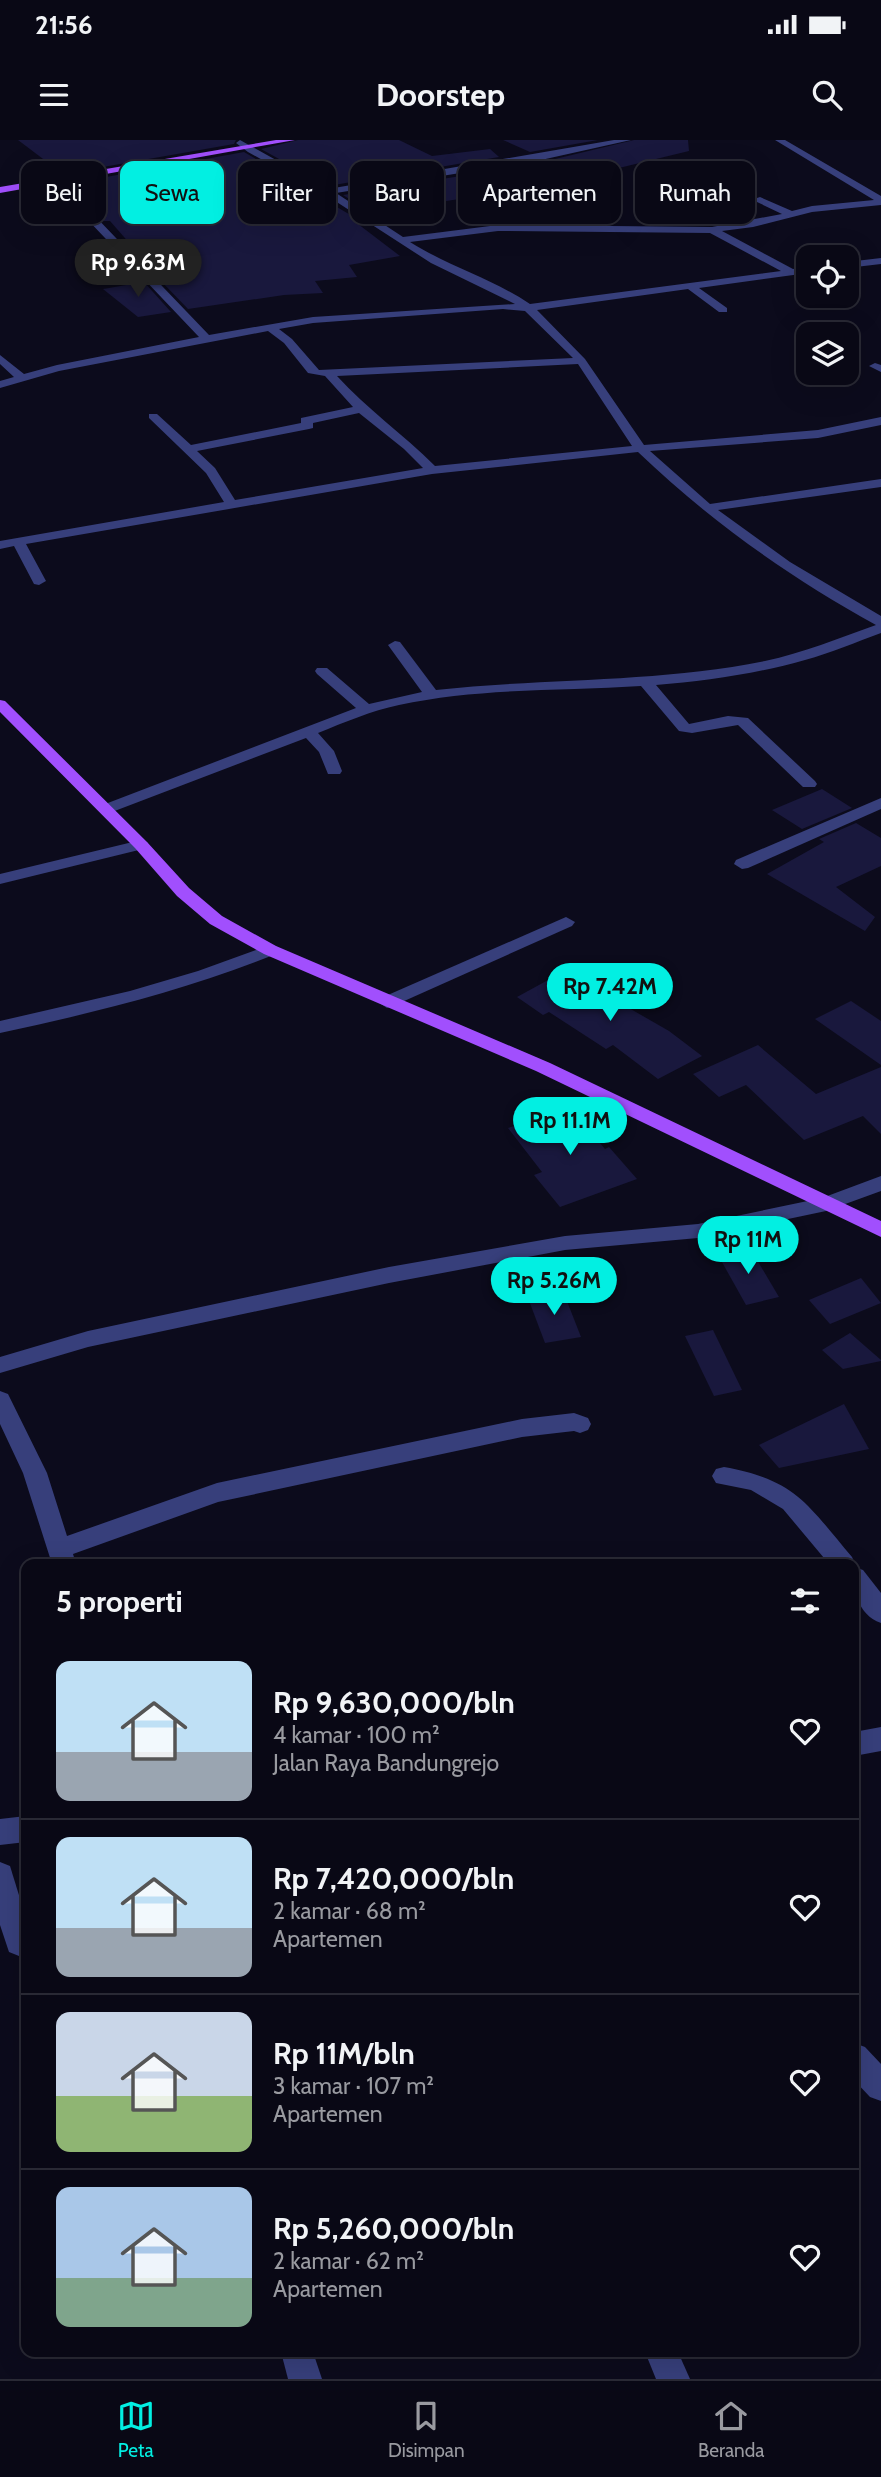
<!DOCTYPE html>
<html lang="id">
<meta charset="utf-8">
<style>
body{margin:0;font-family:Cabin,sans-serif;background:#171622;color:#f1f3f6;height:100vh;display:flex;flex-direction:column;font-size:26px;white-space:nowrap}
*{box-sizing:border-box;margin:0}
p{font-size:23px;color:#999aa0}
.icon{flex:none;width:38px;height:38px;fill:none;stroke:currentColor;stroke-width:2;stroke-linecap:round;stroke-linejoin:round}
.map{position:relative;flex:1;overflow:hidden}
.drawer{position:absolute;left:21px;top:1419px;width:838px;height:798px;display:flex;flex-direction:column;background:#090815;border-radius:14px;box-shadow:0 7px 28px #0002,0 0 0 2px #292934}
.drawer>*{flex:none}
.guide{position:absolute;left:21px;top:21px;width:840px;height:63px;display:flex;gap:14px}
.controls{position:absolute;left:796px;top:105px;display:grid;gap:14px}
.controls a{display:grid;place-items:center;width:63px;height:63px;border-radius:14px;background:#090815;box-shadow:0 7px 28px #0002,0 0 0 2px #292934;font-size:35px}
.price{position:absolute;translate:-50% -60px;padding:0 16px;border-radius:24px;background:#02efe2;color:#111;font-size:23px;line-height:46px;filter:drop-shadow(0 2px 4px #0008)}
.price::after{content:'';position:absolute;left:50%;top:42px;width:21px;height:16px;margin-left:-10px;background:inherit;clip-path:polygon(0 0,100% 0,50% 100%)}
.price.active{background:#222;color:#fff}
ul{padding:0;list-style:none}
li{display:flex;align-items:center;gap:21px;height:175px;padding:0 35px}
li+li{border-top:2px solid #292934}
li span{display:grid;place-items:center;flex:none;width:196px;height:140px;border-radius:14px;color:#555}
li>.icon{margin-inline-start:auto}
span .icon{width:84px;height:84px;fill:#fffc;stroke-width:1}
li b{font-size:30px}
h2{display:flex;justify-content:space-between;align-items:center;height:84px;padding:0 35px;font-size:30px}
.chip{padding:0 24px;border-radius:14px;background:#090815;box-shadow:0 7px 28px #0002,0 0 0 2px #292934;font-size:24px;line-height:63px}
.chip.active{background:#02efe2;color:#111}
.status{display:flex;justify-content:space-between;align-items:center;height:49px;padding:0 35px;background:#090815;direction:ltr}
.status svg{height:19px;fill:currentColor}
header{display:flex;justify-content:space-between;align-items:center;height:91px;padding:0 35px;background:#090815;font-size:32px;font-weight:800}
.dock{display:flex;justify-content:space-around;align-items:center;height:98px;border-top:2px solid #292934;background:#090815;font-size:19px;color:#999aa0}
.dock a{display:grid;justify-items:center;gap:4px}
.dock .active{color:#02efe2}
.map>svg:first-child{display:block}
.building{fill:#19183d}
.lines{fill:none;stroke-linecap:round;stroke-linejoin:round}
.minor{fill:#373f7b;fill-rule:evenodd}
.major{fill:#a14ffd;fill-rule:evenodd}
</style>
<div class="status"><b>21:56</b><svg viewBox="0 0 49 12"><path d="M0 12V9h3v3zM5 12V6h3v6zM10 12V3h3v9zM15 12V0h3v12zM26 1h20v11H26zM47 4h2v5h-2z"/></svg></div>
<header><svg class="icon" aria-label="menu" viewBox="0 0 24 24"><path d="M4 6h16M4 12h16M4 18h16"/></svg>Doorstep<svg class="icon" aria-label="search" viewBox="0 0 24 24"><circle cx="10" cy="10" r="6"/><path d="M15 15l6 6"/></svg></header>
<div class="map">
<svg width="881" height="2239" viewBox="0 0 881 2239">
<rect width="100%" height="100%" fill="#0c0b1c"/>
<g class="building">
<path d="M18,0H236L234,4L63,34Z"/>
<path d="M298,0H399L432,16L490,9L499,17L328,46L261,9Z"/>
<path d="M503,0H598L530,12Z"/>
<path d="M634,0H688L689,11L586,36L551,20Z"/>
<path d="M244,12L364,83L358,84L400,116L349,125L357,137L315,141L323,153L284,155L188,169L160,140L168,138L131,105L110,81H104L62,45Z"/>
<path d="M510,28L532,48L407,67L417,74L382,80L343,55Z"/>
<path d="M46,48L84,80L87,83L55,85L42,49Z"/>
<path d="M144,142L171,172L138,177L103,149Z"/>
<path d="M822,649L852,668L802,689L772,670Z"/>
<path d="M856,683L881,698V726L836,747L875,777L865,791L767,734L824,702L819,699Z"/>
<path d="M570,828L608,856L669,891L702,916L658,939L613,905L606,909L549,872L543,875L517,857Z"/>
<path d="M851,861L881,881V925L815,879Z"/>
<path d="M758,905L816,954L881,927V994L863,976L804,1000L746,945L719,957L693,934Z"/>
<path d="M570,967L605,1009L609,1007L637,1039L560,1067L534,1035L542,1032L508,988Z"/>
<path d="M750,1108L779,1157L746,1165L718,1115Z"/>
<path d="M861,1138L881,1163L830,1184L809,1160Z"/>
<path d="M563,1151L581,1197L545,1203L528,1158Z"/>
<path d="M713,1190L742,1250L714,1256L685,1196Z"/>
<path d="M850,1193L881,1220V1221L843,1229L822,1210Z"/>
<path d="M844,1264L869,1309L779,1328L759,1305Z"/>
</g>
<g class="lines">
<g class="minor">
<path d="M240,0L328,49L614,0H631L541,20L336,53L403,97L498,85L712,87L782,74L757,62V58L760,57L792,71L812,66L874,60L775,0H785L881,56V65L812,72L753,87L722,91L793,129L808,127V133L699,148L727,168V172H719L688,149L537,170L585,219L644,305L818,290L881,277V285L818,298L650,311L710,364L881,339V347L718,370L790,422L881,476V493C856,502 831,513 805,520C756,534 706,541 656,545L689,584L728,576L748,578L815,641L817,644L815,647H803L738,585L692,593L679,591L641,546C561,551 478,548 399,565C371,571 345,582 318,593L334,611L342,631L340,634H328L319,612L306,598L112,672H100L98,669L100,666L356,568L317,534L315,531L317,528H327L369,564L422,552L388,505L395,501L400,502L436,550C545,538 656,543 765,521C803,513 839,498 876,485C789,437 710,381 638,312L432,334L26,404L46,441L39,445L34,444L14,406L0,409V401L224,362L206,333L149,278V274H157L191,305L301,283V278L353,267L325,236L308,233L284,203L268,191L59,231L0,248V241L14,237L0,224V215L24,234L57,225L199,197L86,78L44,43V39H50L93,74L209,195L313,177L515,164L431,123L329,57L248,12L236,3ZM498,91L710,93L781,131L530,164C493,139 448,126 410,102ZM503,169L525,171L573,218L319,230L292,199L279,189L313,183ZM578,224L632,306L435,326C403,294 367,269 337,236ZM359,273L404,309L423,328L235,360L215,328L197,311L309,289L313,288V283Z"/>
<path d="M881,118V124L847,128V122Z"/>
<path d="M827,156H839L853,167L844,169Z"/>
<path d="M875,223L881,225V232L869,226Z"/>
<path d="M881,658V669L748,728L742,729L734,724L736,720Z"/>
<path d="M141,700L147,702L149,705L147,708L0,744V734Z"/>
<path d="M566,777L575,782L572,786L393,866L387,868L378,862L381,858Z"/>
<path d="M270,805L276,806L279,810L276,814C187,850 94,873 0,893V881L130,851L198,831Z"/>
<path d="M881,1036V1051L826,1071L698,1098L565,1110L389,1143L88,1207L0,1233V1217L88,1191L389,1127L565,1096L698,1084L822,1058Z"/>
<path d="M0,1251L8,1254L47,1333L67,1396L217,1343L522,1279L574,1273L588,1278L591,1284L588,1290L580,1293L574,1291L522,1297L218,1362L73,1414L76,1424H52L23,1333L0,1284Z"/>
<path d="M724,1327C796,1340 807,1364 852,1417L855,1424L854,1426L829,1424L783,1369L751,1350L716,1343L712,1336L716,1329Z"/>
<path d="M854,1427L863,1430L881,1453V1483C856,1474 854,1449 854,1427Z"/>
<path d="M881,1587V1611L854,1616V1592Z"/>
<path d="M26,1676V1702L0,1705V1679Z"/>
<path d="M0,1722L10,1726L26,1778V1813L19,1816L9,1812L0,1785Z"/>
<path d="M854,1903L865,1907L881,1924V1961L870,1957L854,1940Z"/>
<path d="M281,2212H313L322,2239H288Z"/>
<path d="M645,2212H678L690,2239H656Z"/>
</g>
<g class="major">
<path d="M276,0H295L0,53V47Z"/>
<path d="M0,560L5,561L147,702L189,748L222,776L276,806L550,923L881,1081V1097L536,931L264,814L210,784L177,756L135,708L0,572Z"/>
</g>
</g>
</svg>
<div class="controls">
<a><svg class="icon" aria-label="locate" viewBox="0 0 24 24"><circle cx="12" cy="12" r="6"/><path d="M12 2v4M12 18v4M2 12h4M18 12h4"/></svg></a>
<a><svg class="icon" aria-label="layers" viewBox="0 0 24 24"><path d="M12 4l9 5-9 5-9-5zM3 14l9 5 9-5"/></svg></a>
</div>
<b class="price active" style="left:138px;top:159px">Rp 9.63M</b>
<b class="price" style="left:610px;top:883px">Rp 7.42M</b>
<b class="price" style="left:570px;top:1017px">Rp 11.1M</b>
<b class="price" style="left:748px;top:1136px">Rp 11M</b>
<b class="price" style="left:554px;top:1177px">Rp 5.26M</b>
<div class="guide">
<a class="chip">Beli</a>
<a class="chip active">Sewa</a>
<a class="chip">Filter</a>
<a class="chip">Baru</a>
<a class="chip">Apartemen</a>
<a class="chip">Rumah</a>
</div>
<section class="drawer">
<h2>5 properti<svg class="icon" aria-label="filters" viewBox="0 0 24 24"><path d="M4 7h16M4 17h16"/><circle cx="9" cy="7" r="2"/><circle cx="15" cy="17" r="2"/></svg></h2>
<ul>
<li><span style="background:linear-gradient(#bfe0f5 65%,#9aa5b1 0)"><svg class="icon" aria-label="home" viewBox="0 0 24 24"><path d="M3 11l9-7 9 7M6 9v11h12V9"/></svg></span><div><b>Rp 9,630,000/bln</b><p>4 kamar · 100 m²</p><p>Jalan Raya Bandungrejo</p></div><svg class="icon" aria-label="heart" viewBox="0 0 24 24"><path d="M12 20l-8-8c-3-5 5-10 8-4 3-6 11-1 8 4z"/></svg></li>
<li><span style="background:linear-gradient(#bfe0f5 65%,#9aa5b1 0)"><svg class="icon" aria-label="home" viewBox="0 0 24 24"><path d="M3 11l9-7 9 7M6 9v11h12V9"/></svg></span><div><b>Rp 7,420,000/bln</b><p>2 kamar · 68 m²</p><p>Apartemen</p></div><svg class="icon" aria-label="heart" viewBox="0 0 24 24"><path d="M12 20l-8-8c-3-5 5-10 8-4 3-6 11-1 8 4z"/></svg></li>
<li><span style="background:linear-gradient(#c9d6e8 60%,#8fb573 0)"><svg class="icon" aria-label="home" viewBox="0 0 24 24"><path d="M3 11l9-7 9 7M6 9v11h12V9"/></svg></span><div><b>Rp 11M/bln</b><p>3 kamar · 107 m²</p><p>Apartemen</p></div><svg class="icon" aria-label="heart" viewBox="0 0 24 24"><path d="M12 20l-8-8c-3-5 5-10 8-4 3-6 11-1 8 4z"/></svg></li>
<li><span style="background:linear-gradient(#a9c7e8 65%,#7fa58c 0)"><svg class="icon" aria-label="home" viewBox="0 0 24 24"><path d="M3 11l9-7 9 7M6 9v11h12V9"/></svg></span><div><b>Rp 5,260,000/bln</b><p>2 kamar · 62 m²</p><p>Apartemen</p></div><svg class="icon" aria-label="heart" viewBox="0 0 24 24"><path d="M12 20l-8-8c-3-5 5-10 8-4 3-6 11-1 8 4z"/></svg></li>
</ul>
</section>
</div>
<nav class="dock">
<a class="active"><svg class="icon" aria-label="map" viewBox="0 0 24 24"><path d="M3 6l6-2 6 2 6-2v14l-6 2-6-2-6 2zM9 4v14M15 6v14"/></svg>Peta</a>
<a><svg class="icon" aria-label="saved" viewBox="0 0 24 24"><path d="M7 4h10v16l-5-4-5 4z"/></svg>Disimpan</a>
<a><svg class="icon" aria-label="home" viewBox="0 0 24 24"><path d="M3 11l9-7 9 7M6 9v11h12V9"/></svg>Beranda</a>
</nav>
